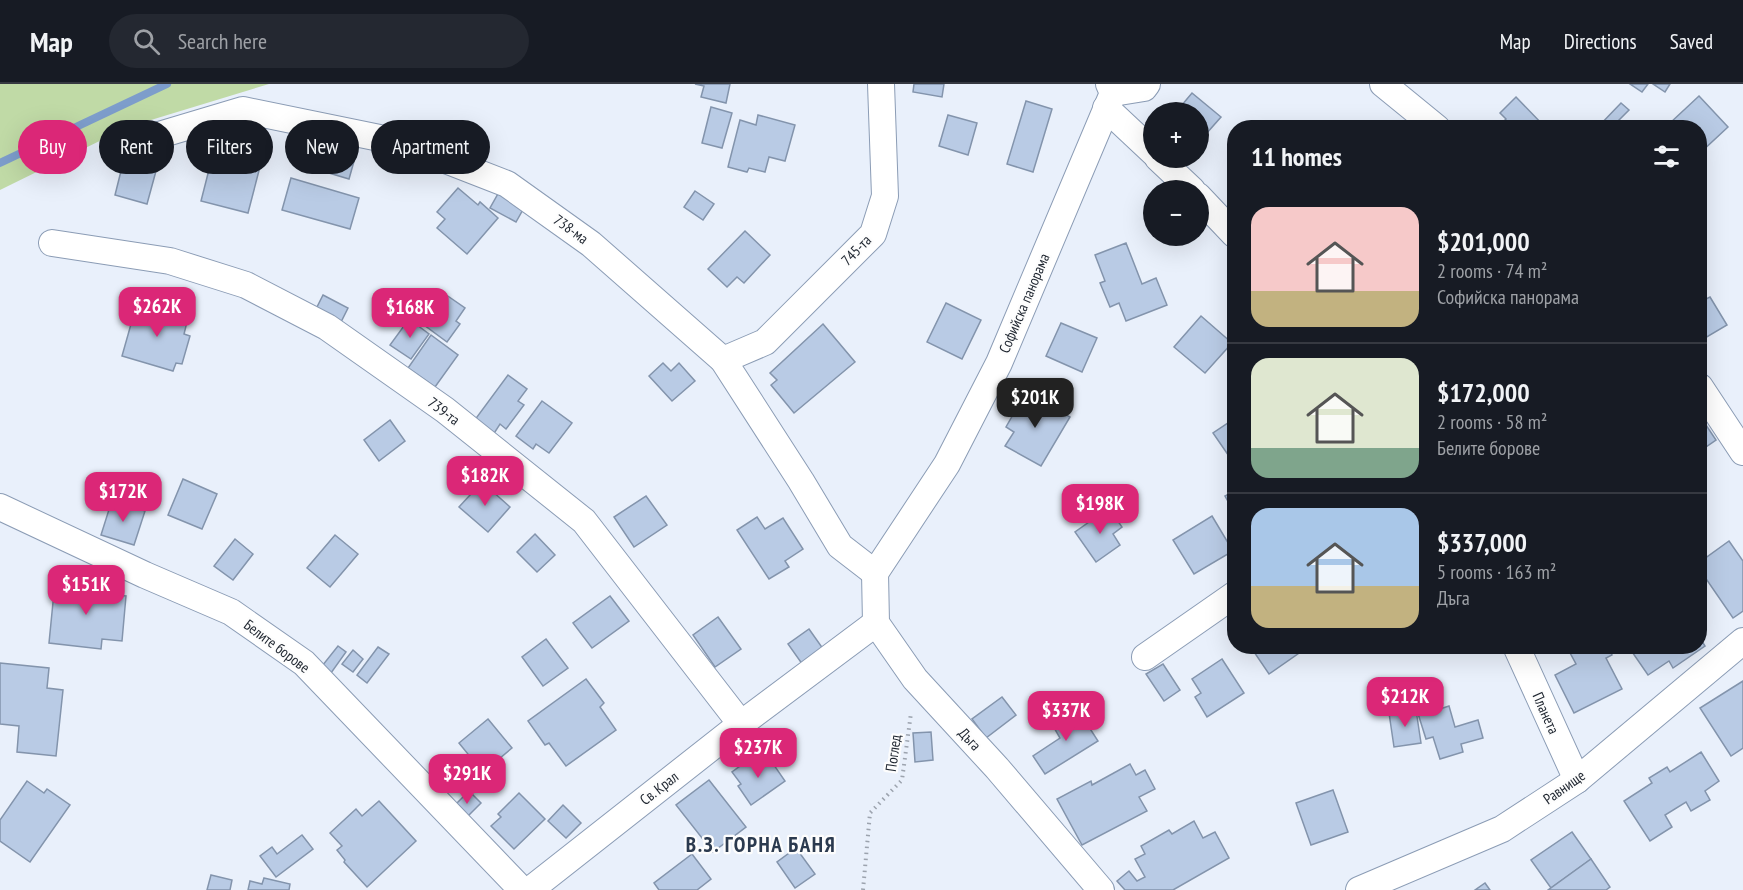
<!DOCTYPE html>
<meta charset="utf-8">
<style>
body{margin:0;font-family:"PT Sans Narrow",sans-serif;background:#242831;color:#f1f3f6;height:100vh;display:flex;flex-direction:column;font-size:22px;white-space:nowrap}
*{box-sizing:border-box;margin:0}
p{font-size:20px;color:#9ea1a6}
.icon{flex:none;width:33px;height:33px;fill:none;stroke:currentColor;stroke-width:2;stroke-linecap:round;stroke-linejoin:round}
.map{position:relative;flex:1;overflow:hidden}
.sheet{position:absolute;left:1227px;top:36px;width:480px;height:534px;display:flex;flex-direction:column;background:#171b24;border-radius:24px;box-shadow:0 6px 24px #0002}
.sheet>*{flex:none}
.top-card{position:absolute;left:18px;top:36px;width:570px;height:54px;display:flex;gap:12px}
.buttons{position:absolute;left:1143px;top:18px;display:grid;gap:12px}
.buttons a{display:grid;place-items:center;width:66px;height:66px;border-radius:50%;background:#171b24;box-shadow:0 6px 24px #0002;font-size:30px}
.price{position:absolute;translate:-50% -51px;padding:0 14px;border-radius:12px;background:#db2777;color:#fff;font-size:20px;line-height:39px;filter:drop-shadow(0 2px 3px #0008)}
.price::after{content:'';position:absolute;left:50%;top:36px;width:18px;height:14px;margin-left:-9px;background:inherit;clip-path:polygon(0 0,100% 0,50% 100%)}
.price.on{background:#222;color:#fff}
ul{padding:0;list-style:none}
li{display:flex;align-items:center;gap:18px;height:150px;padding:0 24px}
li+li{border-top:2px solid #363941}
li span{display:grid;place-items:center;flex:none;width:168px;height:120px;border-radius:18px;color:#555}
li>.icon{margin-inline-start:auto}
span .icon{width:72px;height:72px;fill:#fffc;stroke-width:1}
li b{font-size:26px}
h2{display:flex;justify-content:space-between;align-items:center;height:72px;padding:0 24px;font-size:26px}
.pill{padding:0 21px;border-radius:27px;background:#171b24;box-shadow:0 6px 24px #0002;font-size:21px;line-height:54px}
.pill.on{background:#db2777;color:#fff}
header{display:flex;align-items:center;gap:36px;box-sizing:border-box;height:84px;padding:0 30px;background:#171b24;border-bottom:2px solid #363941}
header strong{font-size:28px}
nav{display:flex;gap:33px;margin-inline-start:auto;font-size:21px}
.search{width:420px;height:54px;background:#242831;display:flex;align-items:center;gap:15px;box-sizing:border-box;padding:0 21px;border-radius:33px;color:#9ea1a6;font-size:22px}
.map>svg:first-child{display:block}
.green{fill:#c0daa6}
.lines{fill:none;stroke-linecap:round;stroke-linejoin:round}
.stream{stroke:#7d9dcb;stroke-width:8}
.building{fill:#b9cbe5;stroke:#8394ac;stroke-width:1.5}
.street-casing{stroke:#8b9cb5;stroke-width:28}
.path{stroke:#9ca3ae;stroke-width:4;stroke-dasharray:1.5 4.5;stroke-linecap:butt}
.street{stroke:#fff;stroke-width:26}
.labels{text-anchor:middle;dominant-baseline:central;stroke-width:4.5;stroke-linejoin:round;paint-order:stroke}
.street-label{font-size:15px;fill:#1e252f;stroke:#fdfdfd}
.district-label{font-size:21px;font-weight:bold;letter-spacing:1.5px;fill:#2b3a4f;stroke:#fdfdfd}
</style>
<header>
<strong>Map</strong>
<div class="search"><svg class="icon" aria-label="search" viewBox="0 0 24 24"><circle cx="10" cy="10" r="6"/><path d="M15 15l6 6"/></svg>Search here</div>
<nav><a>Map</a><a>Directions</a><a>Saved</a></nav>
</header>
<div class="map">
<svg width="1743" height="806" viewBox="0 0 1743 806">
<rect width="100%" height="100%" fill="#e9f0fb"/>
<path class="green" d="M0,0H269L128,43L0,106Z"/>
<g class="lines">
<path class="stream" d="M0,79L167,0"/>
</g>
<g class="building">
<path d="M695,0H730L726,19L701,13L704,2Z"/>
<path d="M914,0H944L942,13L913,8Z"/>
<path d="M1630,0H1648L1642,8Z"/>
<path d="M1653,0H1670L1665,8Z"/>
<path d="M1192,9L1221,33L1198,59V28H1176Z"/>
<path d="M1699,12L1728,43L1700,69V44H1674L1670,39Z"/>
<path d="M1516,13L1546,44H1497L1506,35L1500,29Z"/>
<path d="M1026,17L1052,25L1033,88L1007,80Z"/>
<path d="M1621,19L1629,26L1611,44H1597Z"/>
<path d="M711,23L732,29L722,64L702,59Z"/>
<path d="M758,31L795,41L785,77L769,73L765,88L749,84L747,88L728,83L740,36L756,41Z"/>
<path d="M948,31L977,39L968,71L939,62Z"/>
<path d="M321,52L358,63L349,95L312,84Z"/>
<path d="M215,62L262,75L248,129L201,117Z"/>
<path d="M123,79L156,87L147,120L115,111Z"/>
<path d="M291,94L359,114L350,145L282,126Z"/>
<path d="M458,104L478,121L480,118L498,134L467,170L437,144L445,135L437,128Z"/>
<path d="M695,107L714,120L703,136L684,123Z"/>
<path d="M499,108L525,122L516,138L490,124Z"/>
<path d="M745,147L770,171L744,199L737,193L727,203L708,185Z"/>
<path d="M1126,159L1142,200L1156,194L1167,221L1126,237L1119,219L1110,223L1100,199L1105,197L1095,171Z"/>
<path d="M442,208L465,224L456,237L460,240L447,258L420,238Z"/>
<path d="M323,211L348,224L340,240L315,227Z"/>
<path d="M1710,213L1727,241L1700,257V218Z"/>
<path d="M137,219L188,234L184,250L190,252L182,280L176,279L173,287L122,272Z"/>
<path d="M946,219L981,236L962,275L927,258Z"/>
<path d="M1201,232L1232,259L1205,289L1174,263Z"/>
<path d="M409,235L429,250L411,275L390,261Z"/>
<path d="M1061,239L1097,254L1082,288L1046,272Z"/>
<path d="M823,240L855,278L794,329L771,301L777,296L770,289Z"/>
<path d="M431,251L458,271L435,303L408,284Z"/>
<path d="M663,279L671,287L679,279L695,297L672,317L649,292Z"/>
<path d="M508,291L527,305L518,317L524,321L506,345L500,340L493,351L474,337Z"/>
<path d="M1026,308L1070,333L1041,382L1005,362L1014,348L1006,343Z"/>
<path d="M542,317L572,339L549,369L536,360L533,365L516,352Z"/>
<path d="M1700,332L1716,356L1700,367Z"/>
<path d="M1234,335V377L1233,378L1213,349Z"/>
<path d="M390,336L405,357L379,377L364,356Z"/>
<path d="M183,395L217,410L202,445L168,431Z"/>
<path d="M482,398L510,423L488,448L459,423Z"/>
<path d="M1234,407V428L1225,412Z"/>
<path d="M646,412L667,441L634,463L614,433Z"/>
<path d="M112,416L145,427L134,461L101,451Z"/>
<path d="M1109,424L1122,443L1113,450L1120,461L1096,478L1075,448Z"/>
<path d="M1212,432L1233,467L1194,490L1173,456Z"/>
<path d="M757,433L765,445L783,434L803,465L785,477L789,483L769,495L737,446Z"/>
<path d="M535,450L555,471L537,488L517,468Z"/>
<path d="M335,451L358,470L330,503L307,484Z"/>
<path d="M235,455L253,470L233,496L214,482Z"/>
<path d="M1729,457L1743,477V527L1733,534L1700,486V478Z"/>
<path d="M55,498L107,503V510L126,512L122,557L102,555L101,565L49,559Z"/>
<path d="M610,512L629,537L592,564L573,539Z"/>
<path d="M718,533L741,565L715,583L693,551Z"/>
<path d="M809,545L826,569L805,584L788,560Z"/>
<path d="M1700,554L1705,562L1673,584L1669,577L1648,591L1628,562H1700Z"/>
<path d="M546,555L568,584L543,602L522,573Z"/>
<path d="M338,562L346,568L331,589L322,582Z"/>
<path d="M1250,562H1299L1302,567L1269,590Z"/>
<path d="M1577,562H1608L1612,571L1606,574L1622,605L1574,629L1555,591L1576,580L1569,567Z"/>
<path d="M378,563L389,570L367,599L357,591Z"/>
<path d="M353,566L363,575L353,588L342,580Z"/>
<path d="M1222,575L1244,609L1207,633L1195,613L1201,609L1192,595Z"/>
<path d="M0,579L49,584L47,604L63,606L56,672L17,668L19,642L0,640Z"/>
<path d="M1163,580L1180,606L1164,617L1146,590Z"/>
<path d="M586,595L604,619L600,623L616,646L566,682L549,659L545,661L528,637Z"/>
<path d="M1743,597V664L1731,672L1700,624Z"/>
<path d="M1002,613L1016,631L986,654L972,635Z"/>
<path d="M1436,614L1440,625L1449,622L1455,643L1478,636L1483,654L1461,660L1463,668L1440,675L1433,653L1426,655L1415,620Z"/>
<path d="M1078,626L1098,657L1045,690L1033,672L1060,654L1053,642Z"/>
<path d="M1416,626L1421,659L1394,663L1389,629Z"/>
<path d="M488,635L512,664L475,695L460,676L468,670L459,659Z"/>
<path d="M931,648L933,676L915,678L913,649Z"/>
<path d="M1701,668L1719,697L1705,707L1710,716L1691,727L1686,718L1665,731L1672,743L1650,757L1624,717L1652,699L1649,694L1667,683L1670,688Z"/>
<path d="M767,671L785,697L751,721L738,702L741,700L732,688L751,674L755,680Z"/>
<path d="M1130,680L1136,691L1145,686L1155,705L1139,713L1147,727L1082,761L1057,715L1091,697L1092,701Z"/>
<path d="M709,696L746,743L713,768L676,721Z"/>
<path d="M27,697L44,709L47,705L70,721L30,778L0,757V736Z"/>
<path d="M1333,706L1348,748L1311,761L1296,719Z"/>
<path d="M469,707L481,719L465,735L453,723Z"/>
<path d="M519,709L545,735L514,765L491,742L501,733L498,730Z"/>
<path d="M379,717L416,757L367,803L344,778L345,776L337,766L342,762L330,749L356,725L362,732Z"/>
<path d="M563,721L581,739L566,754L548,737Z"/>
<path d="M1194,737L1203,754L1215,748L1229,774L1173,806H1125L1117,797L1129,787L1137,797L1145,793L1135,775L1145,770L1141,762L1169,746L1172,750Z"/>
<path d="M1572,748L1591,775L1551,804L1531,776Z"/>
<path d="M302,751L313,765L276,793L260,772L272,763L277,770Z"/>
<path d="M796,764L815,790L795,804L777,778Z"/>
<path d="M692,770L711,795L697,806H659L654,799Z"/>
<path d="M1591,775L1610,803L1606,806H1548Z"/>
<path d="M211,791L232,796L230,806H207Z"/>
<path d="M264,794L290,800L289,806H248L250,797L262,800Z"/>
<path d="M1485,799L1490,806H1475Z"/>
</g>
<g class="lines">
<g class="street-casing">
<g id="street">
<path d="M1383,0L1437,44"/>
<path d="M1113,9L1144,4L1147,0"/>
<path d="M1106,24L1154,69"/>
<path d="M136,58L243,26L399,58L507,100L591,160L723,276L801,397L840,462L875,489"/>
<path d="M1158,74L1192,106"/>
<path d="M1198,112L1234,150"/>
<path d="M52,159L170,177L246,201L327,243L445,326L584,437L741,640"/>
<path d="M723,276L765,258L873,150L885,112L881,0"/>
<path d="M1700,303L1743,368"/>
<path d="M0,423L145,491L231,528L304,579L522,806"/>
<path d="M875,489L947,380L999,279L1113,9L1109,0"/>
<path d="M875,489L876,539L915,595L997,684L1101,806"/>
<path d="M1516,562L1577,696"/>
<path d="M1145,573L1234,511"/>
<path d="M530,806L741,640L876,539"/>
<path d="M1359,806L1502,745L1577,696L1743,557"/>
</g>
</g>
<path class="path" d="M863,806L870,729L902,696L911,629"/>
<use href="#street" class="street"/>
</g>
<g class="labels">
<g class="street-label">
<text transform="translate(571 145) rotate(36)">738-ма</text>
<text transform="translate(856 166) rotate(-46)">745-та</text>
<text transform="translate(1024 219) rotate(-67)">Софийска панорама</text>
<text transform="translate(444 327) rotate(37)">739-та</text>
<text transform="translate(277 562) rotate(37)">Белите борове</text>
<text transform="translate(1546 629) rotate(66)">Планета</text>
<text transform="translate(970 655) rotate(47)">Дъга</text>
<text transform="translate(893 669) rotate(-82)">Поглед</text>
<text transform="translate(1564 703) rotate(-35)">Равнище</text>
<text transform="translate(659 704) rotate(-38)">Св. Крал</text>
</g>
<g class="district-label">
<text x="761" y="760">В.З. ГОРНА БАНЯ</text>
</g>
</g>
</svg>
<div class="buttons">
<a>+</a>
<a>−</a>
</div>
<b class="price" style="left:157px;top:254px">$262K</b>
<b class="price" style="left:410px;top:255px">$168K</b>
<b class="price on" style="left:1035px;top:345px">$201K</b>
<b class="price" style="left:485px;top:423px">$182K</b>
<b class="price" style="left:123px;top:439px">$172K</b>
<b class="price" style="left:1100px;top:451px">$198K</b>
<b class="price" style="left:86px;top:532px">$151K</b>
<b class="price" style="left:1405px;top:644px">$212K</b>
<b class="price" style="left:1066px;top:658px">$337K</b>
<b class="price" style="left:758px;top:695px">$237K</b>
<b class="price" style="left:467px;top:721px">$291K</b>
<div class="top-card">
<a class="pill on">Buy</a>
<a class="pill">Rent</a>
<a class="pill">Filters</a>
<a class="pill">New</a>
<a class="pill">Apartment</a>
</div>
<section class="sheet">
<h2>11 homes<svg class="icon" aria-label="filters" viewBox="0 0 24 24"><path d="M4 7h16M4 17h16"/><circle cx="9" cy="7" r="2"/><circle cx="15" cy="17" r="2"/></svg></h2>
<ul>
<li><span style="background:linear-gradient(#f6c9c9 70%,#c2b280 0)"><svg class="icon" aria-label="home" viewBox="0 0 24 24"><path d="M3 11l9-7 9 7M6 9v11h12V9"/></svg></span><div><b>$201,000</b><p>2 rooms · 74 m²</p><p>Софийска панорама</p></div></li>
<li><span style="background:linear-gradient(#dfe7d0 75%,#7fa58c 0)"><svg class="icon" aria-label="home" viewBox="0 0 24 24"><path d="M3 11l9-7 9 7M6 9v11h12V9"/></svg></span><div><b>$172,000</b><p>2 rooms · 58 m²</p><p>Белите борове</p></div></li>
<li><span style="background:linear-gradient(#a9c7e8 65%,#c2b280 0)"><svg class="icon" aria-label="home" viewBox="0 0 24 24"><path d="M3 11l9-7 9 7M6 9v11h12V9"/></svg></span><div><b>$337,000</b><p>5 rooms · 163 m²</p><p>Дъга</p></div></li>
</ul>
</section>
</div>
